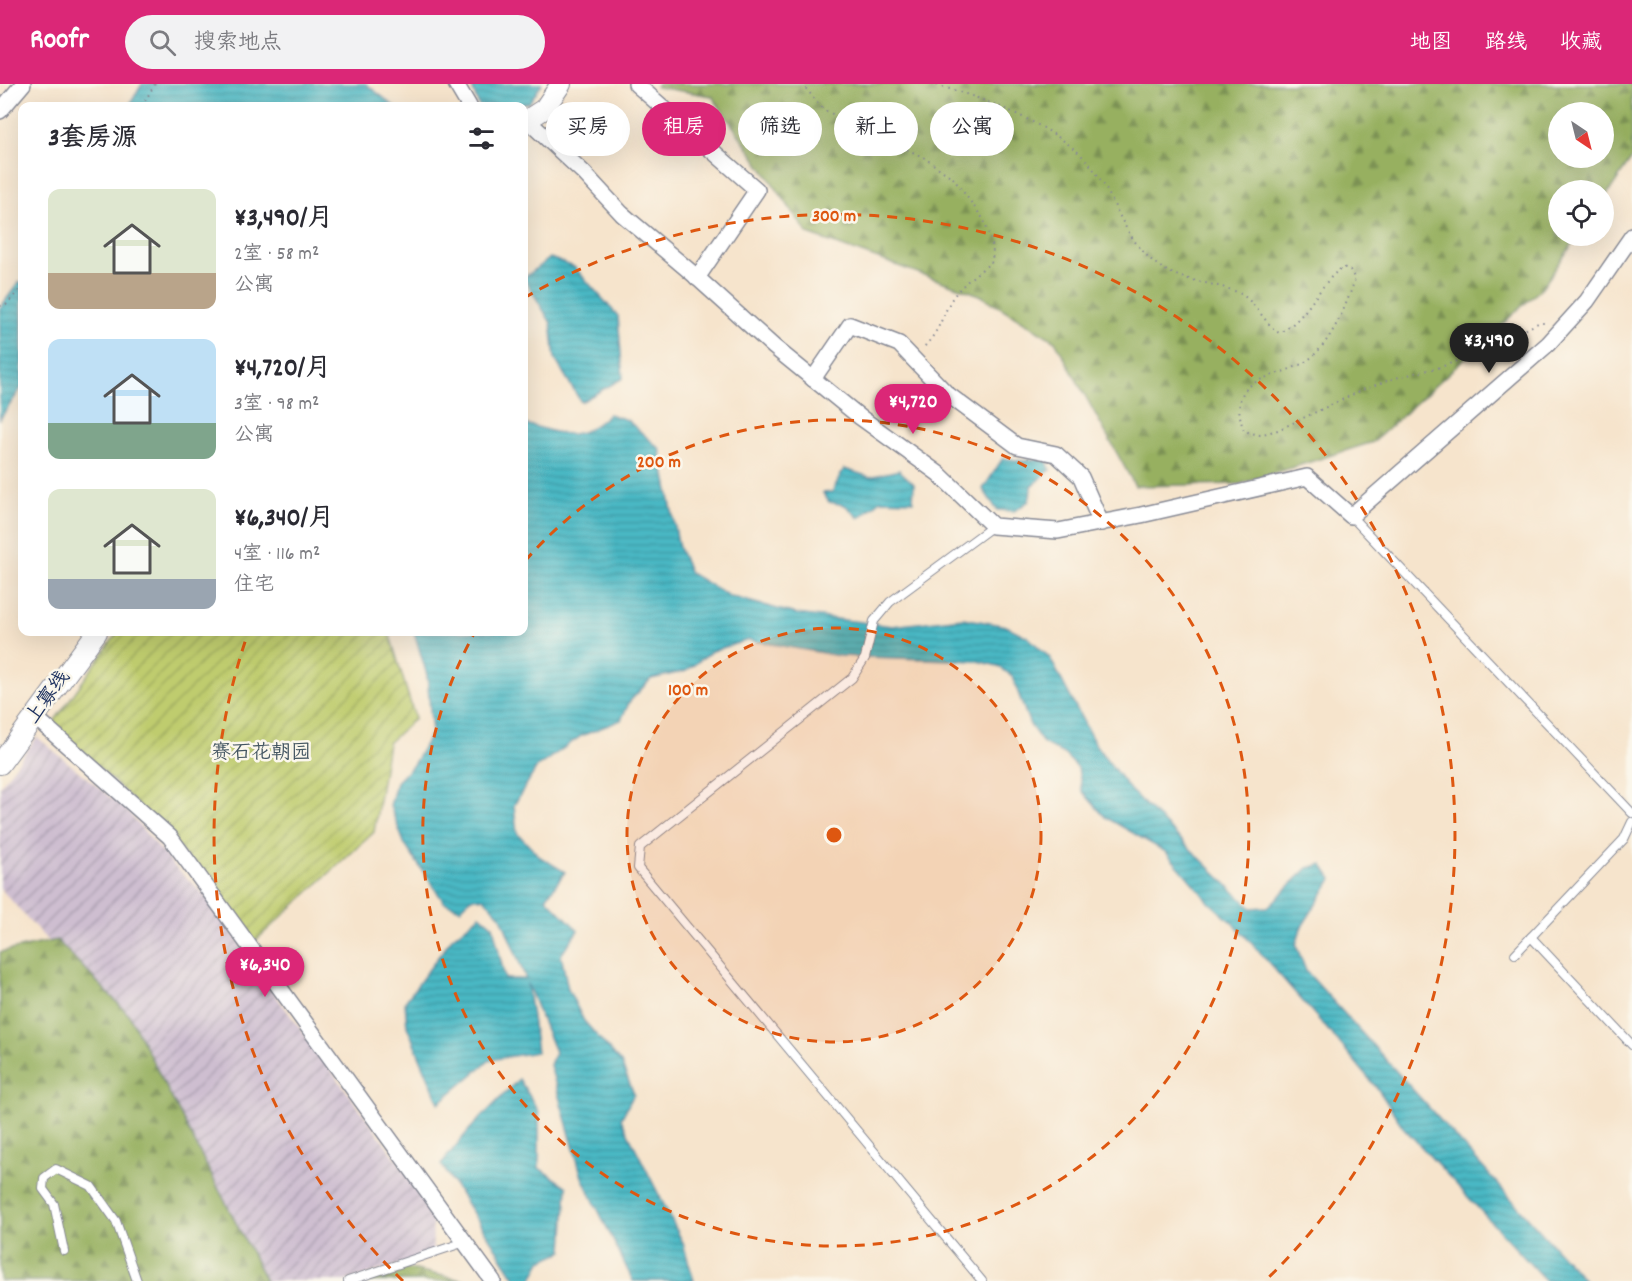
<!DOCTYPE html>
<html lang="zh">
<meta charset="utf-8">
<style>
body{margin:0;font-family:Dekko,"LXGW WenKai TC",sans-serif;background:#f2f2f3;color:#2b2b33;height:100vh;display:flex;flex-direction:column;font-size:22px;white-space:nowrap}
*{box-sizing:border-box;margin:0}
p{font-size:20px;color:#7c7c81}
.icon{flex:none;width:33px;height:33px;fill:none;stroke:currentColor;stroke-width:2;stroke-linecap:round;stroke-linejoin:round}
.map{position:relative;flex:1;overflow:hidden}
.sheet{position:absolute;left:18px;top:18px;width:510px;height:534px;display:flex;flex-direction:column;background:#fff;border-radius:12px;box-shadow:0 6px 24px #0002}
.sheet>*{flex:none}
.hud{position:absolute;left:546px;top:18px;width:570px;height:54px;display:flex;gap:12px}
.needle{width:39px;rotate:145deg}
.tools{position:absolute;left:1548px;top:18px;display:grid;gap:12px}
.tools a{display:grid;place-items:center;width:66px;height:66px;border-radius:50%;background:#fff;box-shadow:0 6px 24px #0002;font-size:30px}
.price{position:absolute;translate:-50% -51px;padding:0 14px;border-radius:21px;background:#db2777;color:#fff;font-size:20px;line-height:39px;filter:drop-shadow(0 2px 3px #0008)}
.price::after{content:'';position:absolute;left:50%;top:36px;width:18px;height:14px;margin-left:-9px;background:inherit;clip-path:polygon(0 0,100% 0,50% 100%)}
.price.on{background:#222;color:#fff}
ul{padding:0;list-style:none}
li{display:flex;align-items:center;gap:18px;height:150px;padding:0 30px}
li span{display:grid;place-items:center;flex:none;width:168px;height:120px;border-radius:12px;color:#555}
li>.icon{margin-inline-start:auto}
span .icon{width:72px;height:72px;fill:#fffc;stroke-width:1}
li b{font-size:26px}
h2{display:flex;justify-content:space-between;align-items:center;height:72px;padding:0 30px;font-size:26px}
.chip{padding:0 21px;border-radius:27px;background:#fff;box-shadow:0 6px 24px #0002;font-size:21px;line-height:54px}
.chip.on{background:#db2777;color:#fff}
header{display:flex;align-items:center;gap:36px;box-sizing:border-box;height:84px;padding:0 30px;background:#db2777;color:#fff}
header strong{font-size:28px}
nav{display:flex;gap:33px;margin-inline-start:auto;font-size:21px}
.search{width:420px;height:54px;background:#f2f2f3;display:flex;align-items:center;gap:15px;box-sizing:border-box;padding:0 21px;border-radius:33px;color:#7c7c81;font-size:22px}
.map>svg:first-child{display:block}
.industrial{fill:url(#industrial-furrows)}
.forest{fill:url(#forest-firs);stroke:#597060;stroke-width:1.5;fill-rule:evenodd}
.garden{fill:url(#garden-furrows);stroke:#6d7e66;stroke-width:1.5}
.water{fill:url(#water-rules);stroke:#327491;stroke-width:1.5}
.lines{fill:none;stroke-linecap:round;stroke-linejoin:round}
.service-casing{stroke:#888a95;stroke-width:10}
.minor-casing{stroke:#888a95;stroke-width:18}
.tertiary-casing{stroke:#888a95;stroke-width:22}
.path{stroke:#888a95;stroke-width:2;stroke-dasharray:1.5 4.5;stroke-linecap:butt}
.service{stroke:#fff;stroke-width:8}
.minor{stroke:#fff;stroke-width:15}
.tertiary{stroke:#fff;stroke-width:20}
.ring{fill:none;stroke:#de5710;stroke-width:3;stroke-dasharray:10 8}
.labels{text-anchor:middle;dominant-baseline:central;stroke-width:5;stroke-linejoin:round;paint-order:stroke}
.street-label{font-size:20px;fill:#1b2f5e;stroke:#fbf7ec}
.park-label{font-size:20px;fill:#445662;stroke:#fbf7ec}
.centre{fill:#de5710;stroke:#fbf7ec;stroke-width:3}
.ring-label{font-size:18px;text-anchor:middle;font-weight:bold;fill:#de5710;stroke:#fbf7ec;stroke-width:5;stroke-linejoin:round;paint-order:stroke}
</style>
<header>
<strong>Roofr</strong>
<div class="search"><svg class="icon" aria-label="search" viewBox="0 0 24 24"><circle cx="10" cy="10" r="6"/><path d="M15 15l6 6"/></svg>搜索地点</div>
<nav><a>地图</a><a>路线</a><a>收藏</a></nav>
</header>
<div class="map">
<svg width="1632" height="1197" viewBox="0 0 1632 1197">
<defs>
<pattern id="industrial-furrows" width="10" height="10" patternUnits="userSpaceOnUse" patternTransform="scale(1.5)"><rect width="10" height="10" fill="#cebed0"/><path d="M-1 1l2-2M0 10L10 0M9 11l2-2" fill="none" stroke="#a69bac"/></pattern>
<pattern id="forest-firs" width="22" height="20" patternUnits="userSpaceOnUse" patternTransform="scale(1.5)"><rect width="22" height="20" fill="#97b061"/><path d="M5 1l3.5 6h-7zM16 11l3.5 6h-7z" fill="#7a9053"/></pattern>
<pattern id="garden-furrows" width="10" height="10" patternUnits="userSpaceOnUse" patternTransform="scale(1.5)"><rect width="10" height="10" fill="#bfcc6e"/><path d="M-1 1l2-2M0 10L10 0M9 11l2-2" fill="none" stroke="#9aa65e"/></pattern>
<pattern id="water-rules" width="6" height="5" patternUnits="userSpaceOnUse" patternTransform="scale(1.5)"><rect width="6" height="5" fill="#4ab8c4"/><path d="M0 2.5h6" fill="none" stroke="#3d96a2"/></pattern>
</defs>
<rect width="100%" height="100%" fill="#fbf7ec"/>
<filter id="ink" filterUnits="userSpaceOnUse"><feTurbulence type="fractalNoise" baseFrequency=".0167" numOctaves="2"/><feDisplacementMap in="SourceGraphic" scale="12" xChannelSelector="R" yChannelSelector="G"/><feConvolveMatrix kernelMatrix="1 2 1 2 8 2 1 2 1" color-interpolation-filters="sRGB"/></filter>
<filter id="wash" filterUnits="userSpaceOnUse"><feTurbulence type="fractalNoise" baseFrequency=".008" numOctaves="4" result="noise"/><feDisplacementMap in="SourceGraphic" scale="24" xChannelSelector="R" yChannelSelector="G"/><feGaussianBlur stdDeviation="1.35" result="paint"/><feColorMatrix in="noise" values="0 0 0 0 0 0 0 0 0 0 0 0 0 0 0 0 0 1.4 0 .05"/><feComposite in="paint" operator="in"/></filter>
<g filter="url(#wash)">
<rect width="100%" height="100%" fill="#f6e4cc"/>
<path class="industrial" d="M37,653L127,727L175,783L211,817L259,889L432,1123L433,1170L345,1197H195L57,867L0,804V702Z"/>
<g class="forest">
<path d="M657,0H1632V74L1604,115V106H1558V152H1578L1542,204L1373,358L1240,400L1135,402L1055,257L980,211L808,150L712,12L656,3ZM1558,28H1604V74H1558Z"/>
<path d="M57,856L129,931L266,1197H0V868Z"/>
<path d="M406,1184L467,1197H358Z"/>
</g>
<path class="garden" d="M118,548H389L415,634L388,659L374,748L253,859L170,752L53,639Z"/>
<g class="water">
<path d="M142,0H366L394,22H129Z"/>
<path d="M471,0H542L529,19L479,22Z"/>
<path d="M550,174L574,183L618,232L623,294L581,318L555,275L551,239L524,194Z"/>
<path d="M19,198H22V303L0,335V224Z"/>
<path d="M609,330L627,336L660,365L679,464L690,489L729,512L796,530L892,542L963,534L1006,542L1028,553L1050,574L1095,660L1130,706L1251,824L1268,823L1308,784L1322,780L1332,795L1301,844L1296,861L1306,887L1585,1197H1546L1403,1043L1380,1008L1344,964L1239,845L1209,818L1166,768L1105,733L1082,707L1078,684L1064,670L1043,659L1030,641L1012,592L998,582L978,577L840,572L748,556L712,567L686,587L651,595L630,617L621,636L581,652L537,683L514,721L517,749L540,773L565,788L546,814L578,846L561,871L568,905L584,937L621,979L634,1010L621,1035L683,1159L694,1197H633L582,1093L550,981L555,968L527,899L537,968L490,976L439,1019L407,942L405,918L452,854L480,831L493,842L505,895H526L501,833L484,814H471L460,825L444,818L405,761L390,722L396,699L413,681L432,648L427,591L414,548H524V340C564,348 574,362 609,330Z"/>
<path d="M1003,374L1023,377L1046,374L1050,386L1032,402L1029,417L1014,427L997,426L983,405Z"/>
<path d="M844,385L870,393L899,386L914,400L913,417L881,416L859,434L845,421L829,418L823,409L832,408Z"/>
<path d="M519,995L539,1028V1084L567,1103L563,1167L541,1177L531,1197H517L441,1080L469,1046Z"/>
</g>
</g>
<g filter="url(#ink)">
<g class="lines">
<g class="service-casing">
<g id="service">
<path d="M1351,432L1632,729"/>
<path d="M1531,853L1632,961"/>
<path d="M1515,870L1624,755L1632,738"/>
<path d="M64,1167L54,1120L43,1105L44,1094L56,1085L91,1102L116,1137L137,1197"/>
<path d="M348,1197L465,1158"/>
<path d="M982,1197L638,784L640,763L852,594L865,574L874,537L890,518L993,442"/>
</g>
</g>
<g class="minor-casing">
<g id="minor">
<path d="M456,0L469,22"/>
<path d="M636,0L757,106L697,194"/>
<path d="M0,27L23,0"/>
<path d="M527,36L584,89L622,130L692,189L774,263L860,333L939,390L993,442L1058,447L1141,431L1307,393L1351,432L1548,260L1587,217L1632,152"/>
<path d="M813,295L850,241L899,260L946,309L1017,362L1056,370L1081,393L1101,439"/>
<path d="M35,633L170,753L493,1197"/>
</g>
</g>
<g class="tertiary-casing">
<g id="tertiary">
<path d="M524,38L544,25L561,0"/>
<path d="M0,680L97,548"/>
</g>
</g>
<g class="path">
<path d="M802,0L824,26L923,73L953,94L984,136L993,164L992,178C977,189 959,202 950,218C941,236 938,249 923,264"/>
<path d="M931,0C978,11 1061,43 1091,82C1117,115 1120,150 1156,180C1179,198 1210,197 1237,208C1255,216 1263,238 1279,249C1310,233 1316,202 1343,183L1350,186L1355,195C1347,220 1333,254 1313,272C1283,299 1222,285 1244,347L1259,351L1278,346L1362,306L1395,294L1441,283L1485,266L1538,239H1547"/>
<path d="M142,22L155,0"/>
<path d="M0,222L6,221L22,203"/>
</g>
<use href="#service" class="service"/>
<use href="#minor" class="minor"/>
<use href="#tertiary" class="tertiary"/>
</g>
</g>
<circle cx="834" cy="751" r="207" fill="#de5710" fill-opacity=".12"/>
<g class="ring">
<circle cx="834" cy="751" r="207"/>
<path d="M525 477A413 413 0 1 1 475 548"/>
<path d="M403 1197A620 620 0 0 1 248 549M524 214A620 620 0 0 1 1265 1197"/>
</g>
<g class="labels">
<g class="street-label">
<text transform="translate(49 614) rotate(-54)">上寡线</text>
</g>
<g class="park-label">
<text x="261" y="670">赛石花朝园</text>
</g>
</g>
<circle cx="834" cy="751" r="9" class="centre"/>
<g class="ring-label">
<text x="834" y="137">300 m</text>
<text x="659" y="383">200 m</text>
<text x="688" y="611">100 m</text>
</g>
</svg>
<div class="tools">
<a><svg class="needle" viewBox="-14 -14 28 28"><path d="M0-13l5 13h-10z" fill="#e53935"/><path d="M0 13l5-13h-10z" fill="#7c7c81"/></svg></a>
<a><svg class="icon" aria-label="locate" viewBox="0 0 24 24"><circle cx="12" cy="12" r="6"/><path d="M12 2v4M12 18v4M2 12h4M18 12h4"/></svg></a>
</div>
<b class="price on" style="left:1489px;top:290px">¥3,490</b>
<b class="price" style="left:913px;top:351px">¥4,720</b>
<b class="price" style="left:265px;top:914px">¥6,340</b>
<div class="hud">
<a class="chip">买房</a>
<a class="chip on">租房</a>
<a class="chip">筛选</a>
<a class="chip">新上</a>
<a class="chip">公寓</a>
</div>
<section class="sheet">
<h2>3套房源<svg class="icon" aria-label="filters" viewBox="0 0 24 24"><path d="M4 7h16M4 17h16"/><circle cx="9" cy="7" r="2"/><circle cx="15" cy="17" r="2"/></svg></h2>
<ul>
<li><span style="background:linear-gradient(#dfe7d0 70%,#b9a48a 0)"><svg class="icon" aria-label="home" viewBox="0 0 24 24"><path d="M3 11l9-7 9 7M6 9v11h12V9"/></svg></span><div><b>¥3,490/月</b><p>2室 · 58 m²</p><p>公寓</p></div></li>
<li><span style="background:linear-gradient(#bfe0f5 70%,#7fa58c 0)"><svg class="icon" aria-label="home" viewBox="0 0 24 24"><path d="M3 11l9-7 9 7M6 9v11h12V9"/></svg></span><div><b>¥4,720/月</b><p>3室 · 98 m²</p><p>公寓</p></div></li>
<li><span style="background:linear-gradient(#dfe7d0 75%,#9aa5b1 0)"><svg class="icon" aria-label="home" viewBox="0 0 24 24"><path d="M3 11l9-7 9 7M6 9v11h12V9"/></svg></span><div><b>¥6,340/月</b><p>4室 · 116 m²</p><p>住宅</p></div></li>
</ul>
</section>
</div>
